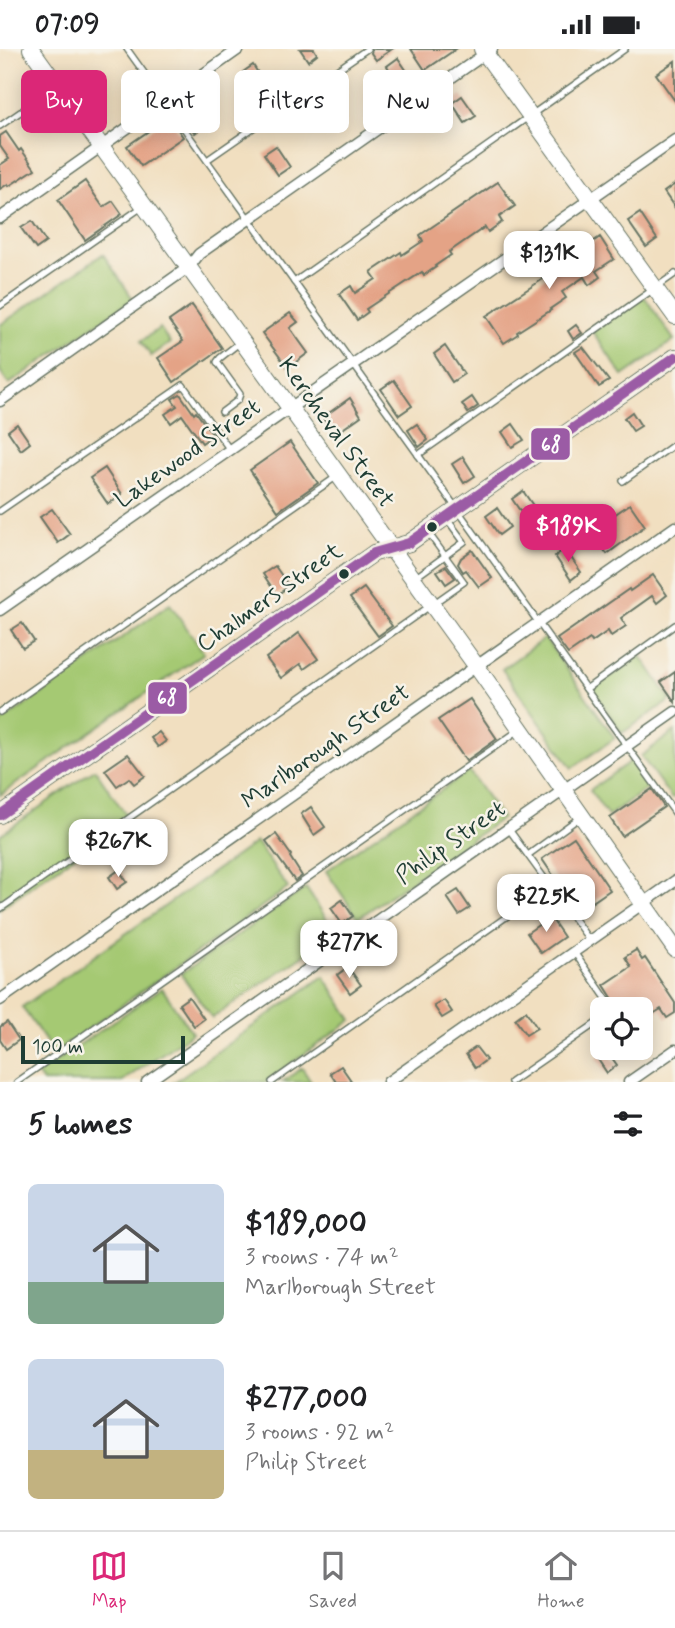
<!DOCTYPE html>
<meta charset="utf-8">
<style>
body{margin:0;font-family:Mynerve,sans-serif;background:#f2f2f2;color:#202124;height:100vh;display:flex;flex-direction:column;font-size:26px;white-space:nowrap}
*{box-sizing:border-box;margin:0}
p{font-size:23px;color:#757577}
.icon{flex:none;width:38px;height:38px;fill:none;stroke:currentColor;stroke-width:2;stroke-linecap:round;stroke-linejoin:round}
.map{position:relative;height:1033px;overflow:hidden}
.sheet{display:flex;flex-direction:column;background:#fff;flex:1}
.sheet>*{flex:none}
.top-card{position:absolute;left:21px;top:21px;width:634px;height:63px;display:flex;gap:14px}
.fabs{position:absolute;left:590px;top:948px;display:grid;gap:14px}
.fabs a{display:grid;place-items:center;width:63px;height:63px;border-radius:10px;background:#fff;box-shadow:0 4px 18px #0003;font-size:35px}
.scale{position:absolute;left:21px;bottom:18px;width:164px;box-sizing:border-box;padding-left:7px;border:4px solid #1f3d34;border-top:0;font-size:19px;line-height:24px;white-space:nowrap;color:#1f3d34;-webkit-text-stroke:5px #f7f3e8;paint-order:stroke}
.price{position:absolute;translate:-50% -60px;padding:0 16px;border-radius:14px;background:#fff;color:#222;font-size:23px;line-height:46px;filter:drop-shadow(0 2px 4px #0008)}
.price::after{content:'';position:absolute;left:50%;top:42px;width:21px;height:16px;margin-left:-10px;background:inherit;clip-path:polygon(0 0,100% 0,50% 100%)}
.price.on{background:#db2777;color:#fff}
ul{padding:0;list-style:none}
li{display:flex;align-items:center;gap:21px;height:175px;padding:0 28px}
li span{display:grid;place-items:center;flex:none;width:196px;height:140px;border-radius:10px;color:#555}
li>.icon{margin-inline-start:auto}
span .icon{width:84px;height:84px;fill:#fffc;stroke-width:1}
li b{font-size:30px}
h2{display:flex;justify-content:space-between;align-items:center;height:84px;padding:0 28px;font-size:30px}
.tag{padding:0 24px;border-radius:10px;background:#fff;box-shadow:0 4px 18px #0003;font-size:24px;line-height:63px}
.tag.on{background:#db2777;color:#fff}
.status{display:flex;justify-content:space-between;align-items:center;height:49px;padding:0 35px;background:#fff;direction:ltr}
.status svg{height:19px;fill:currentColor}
.tab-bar{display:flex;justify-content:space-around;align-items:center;height:98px;border-top:2px solid #e0e0e0;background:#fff;font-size:19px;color:#757577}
.tab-bar a{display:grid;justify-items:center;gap:4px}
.tab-bar .on{color:#db2777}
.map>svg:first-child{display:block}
.green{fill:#a5c973;stroke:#628354;stroke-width:2}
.building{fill:#e4a386}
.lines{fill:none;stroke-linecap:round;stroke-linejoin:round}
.lane-casing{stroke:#687665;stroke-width:8}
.street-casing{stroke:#687665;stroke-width:13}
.secondary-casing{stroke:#687665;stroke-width:18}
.lane{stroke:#fff;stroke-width:5}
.street{stroke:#fff;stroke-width:10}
.secondary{stroke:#fff;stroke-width:16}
.bus-1-casing{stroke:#f7f3e8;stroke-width:16}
.bus-1{stroke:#9b5ba5;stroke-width:10}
.bus-dot{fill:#1f3d34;stroke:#f7f3e8;stroke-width:2.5}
.labels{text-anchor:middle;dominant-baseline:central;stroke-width:5;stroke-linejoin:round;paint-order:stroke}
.street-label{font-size:24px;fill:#1f3d34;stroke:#f7f3e8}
.line-badge{stroke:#f7f3e8;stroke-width:2.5}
.badge-label{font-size:19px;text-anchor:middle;font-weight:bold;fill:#fff}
</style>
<div class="status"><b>07:09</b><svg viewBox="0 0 49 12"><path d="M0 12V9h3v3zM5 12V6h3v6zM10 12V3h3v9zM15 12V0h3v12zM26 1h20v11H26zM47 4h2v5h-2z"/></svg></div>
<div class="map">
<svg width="675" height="1033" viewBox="0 0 675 1033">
<rect width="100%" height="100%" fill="#f7f3e8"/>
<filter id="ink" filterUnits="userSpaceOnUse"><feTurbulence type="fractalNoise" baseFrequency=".0143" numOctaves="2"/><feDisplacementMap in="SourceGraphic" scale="14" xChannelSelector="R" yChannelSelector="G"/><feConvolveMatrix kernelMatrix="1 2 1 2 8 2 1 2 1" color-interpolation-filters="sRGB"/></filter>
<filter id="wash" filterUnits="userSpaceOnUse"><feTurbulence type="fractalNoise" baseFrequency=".00686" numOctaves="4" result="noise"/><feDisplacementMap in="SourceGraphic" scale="28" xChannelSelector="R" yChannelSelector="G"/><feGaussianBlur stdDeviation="1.57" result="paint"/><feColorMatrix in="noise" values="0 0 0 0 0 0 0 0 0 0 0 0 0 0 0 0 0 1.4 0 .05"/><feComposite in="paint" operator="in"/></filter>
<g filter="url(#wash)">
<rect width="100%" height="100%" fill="#f1dfc0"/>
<g class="green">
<path d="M103,205L133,250L9,335L0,322V276Z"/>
<path d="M644,247L674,291L623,327L592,282Z"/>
<path d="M160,279L170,294L151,307L141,292Z"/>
<path d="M170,555L204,604L0,746V674Z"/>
<path d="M545,589L615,689L572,719L502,620Z"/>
<path d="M641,607L671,651L622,684L592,640Z"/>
<path d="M675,682V748L672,750L641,707Z"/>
<path d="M632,711L650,737L608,767L590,741Z"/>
<path d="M95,720L128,769L0,859V786Z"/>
<path d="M469,722L502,769L358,869L326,822Z"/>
<path d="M256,793L288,839L54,1004L22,958Z"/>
<path d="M306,839L336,884L212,969L181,925Z"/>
<path d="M324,927L352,971L265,1033H174Z"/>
<path d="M162,939L192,984L121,1033H43L37,1025Z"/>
<path d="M302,1019L311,1033H282Z"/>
</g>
<g id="blocks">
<g class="building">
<path d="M300,0H314L317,5L308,12Z"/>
<path d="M372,0H392L376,11L371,4Z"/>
<path d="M411,0H456L425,21Z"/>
<path d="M398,9L413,31L402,39L387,17Z"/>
<path d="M675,12V52L656,25Z"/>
<path d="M253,16L265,35L255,42L243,23Z"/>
<path d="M462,47L476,67L465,74L452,54Z"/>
<path d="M193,60L204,77L195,84L182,68Z"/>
<path d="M169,68L183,88L141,117L127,97Z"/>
<path d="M6,83L19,102L21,100L35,120L9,137L8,135L0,140V116L9,110L0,97V87Z"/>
<path d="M276,97L290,118L278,126L264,105Z"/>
<path d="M85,132L103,158L113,152L122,165L85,191L58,151Z"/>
<path d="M498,133L515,157L499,168L502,173L488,183L485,178L449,203L451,206L435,217L436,218L424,226L422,223L387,246L366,260L368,263L357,271L339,245L351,237L355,244L376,230L371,223L401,203L402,206L423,192L420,186Z"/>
<path d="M675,135V159L664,143Z"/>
<path d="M640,164L657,190L646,198L628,172Z"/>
<path d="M32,172L46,193L36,200L21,179Z"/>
<path d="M600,188L614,210L596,222L600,228L589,236L584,228L562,243L566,249L550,260L551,261L517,283L518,285L504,294L486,267L534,236L555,222L554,220Z"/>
<path d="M192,256L222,299L174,333L158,309L183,292L169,272Z"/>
<path d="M290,264L298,273L290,279L308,304L288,319L262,284Z"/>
<path d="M576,276L582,284L573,290L568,282Z"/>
<path d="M445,297L464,325L452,333L434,305Z"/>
<path d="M583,298L609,332L599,338L575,303Z"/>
<path d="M394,331L412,357L399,366L381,340Z"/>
<path d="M180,345L194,365L196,363L213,386L202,394L182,366L171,374L165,365L177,357L172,350Z"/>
<path d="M472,348L478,357L468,364L462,355Z"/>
<path d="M350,349L361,367L334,386L322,369Z"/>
<path d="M632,363L641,377L633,382L624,369Z"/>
<path d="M17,375L30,394L21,401L8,382Z"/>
<path d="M417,375L428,391L419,398L408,381Z"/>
<path d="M513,375L524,391L512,398L502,383Z"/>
<path d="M290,393L318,434L278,462L250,421Z"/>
<path d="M463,408L475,427L464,434L452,415Z"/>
<path d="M105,419L122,445L108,455L90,429Z"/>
<path d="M523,442L534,458L523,466L512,450Z"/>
<path d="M630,455L645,477L607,505L591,482Z"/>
<path d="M497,459L510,478L499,486L486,467Z"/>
<path d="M52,460L70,485L58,494L40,468Z"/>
<path d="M565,500L581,523L571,531L555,507Z"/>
<path d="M472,501L492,529L479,538L466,521L463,523L458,515L461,509Z"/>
<path d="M275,517L289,537L277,546L263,525Z"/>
<path d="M446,517L455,529L446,535L437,522Z"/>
<path d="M653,526L667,546L657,554L652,547L621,569L626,577L611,587L608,582L592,593L590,590L568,605L557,590L629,540L630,542Z"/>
<path d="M364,539L392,577L378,587L350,549Z"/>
<path d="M22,574L34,592L23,599L11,581Z"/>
<path d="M299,584L318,610L304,620L300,615L281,629L266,609Z"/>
<path d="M675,623V653L661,633Z"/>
<path d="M470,650L497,690L466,712L438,671Z"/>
<path d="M159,683L166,692L158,698L151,689Z"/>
<path d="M128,705L145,727L134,735L129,729L117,737L105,721Z"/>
<path d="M652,740L664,758L622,787L610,769Z"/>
<path d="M311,758L325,778L314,786L301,765Z"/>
<path d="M276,785L291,806L290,808L302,827L295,832L266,792Z"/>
<path d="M574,788L610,841L578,863L542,810Z"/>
<path d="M119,821L127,833L117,840L109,828Z"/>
<path d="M458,841L470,859L459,866L447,848Z"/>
<path d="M342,851L353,867L342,875L331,859Z"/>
<path d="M549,866L564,888L541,904L527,884L540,875L539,873Z"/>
<path d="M636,901L642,911L645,909L675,954V964L667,969L661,960L640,973V961H620L604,936L631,918L625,908Z"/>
<path d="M348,918L361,936L350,944L337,926Z"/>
<path d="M189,948L204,970L194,977L179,955Z"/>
<path d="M444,951L452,963L442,969L434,957Z"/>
<path d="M526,962L537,979L526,986L515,970Z"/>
<path d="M7,973L19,991L6,1000L0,991V978Z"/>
<path d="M476,998L486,1011L475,1019L466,1005Z"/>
<path d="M607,1002L617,1016L607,1024L597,1009Z"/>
<path d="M341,1017L352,1033H336L330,1024Z"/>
</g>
</g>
</g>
<g filter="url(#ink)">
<use href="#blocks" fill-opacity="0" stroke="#687665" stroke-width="2"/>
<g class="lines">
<g class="lane-casing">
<g id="lane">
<path d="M127,0L675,764"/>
<path d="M0,77L55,39"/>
<path d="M207,111L367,0"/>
<path d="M294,233L625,0"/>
<path d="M0,257L142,158"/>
<path d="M222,363L238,351L240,345L217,313L220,309L239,294"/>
<path d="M418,406L675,225"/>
<path d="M623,432L675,395"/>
<path d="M0,462L183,336L230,401"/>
<path d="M416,528L464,493L447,470"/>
<path d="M586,640L675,576"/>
<path d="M0,663L336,428"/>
<path d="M508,779L590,892"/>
<path d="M528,806L579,769"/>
<path d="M0,860L464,533L427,482"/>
<path d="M574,903L614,961"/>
<path d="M17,1033L519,681"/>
<path d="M272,1033L550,837"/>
<path d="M511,1033L602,970"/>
</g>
</g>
<g class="street-casing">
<g id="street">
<path d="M0,169L239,0"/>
<path d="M0,352L189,218L199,205L492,0"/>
<path d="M0,561L675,91"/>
<path d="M0,951L675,478"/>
<path d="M147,1033L675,663"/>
<path d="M388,1033L675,832"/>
<path d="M629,1033L675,1001"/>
</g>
</g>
<g class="secondary-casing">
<g id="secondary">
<path d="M31,0L477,618L675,900"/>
<path d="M482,0L675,267"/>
<path d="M0,766L374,504L409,494L675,308"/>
</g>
</g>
<use href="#lane" class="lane"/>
<use href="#street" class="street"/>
<use href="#secondary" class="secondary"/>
<g class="bus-1-casing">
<path id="bus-1" d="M0,766L374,504L409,494L675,308"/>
</g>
<use href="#bus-1" class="bus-1"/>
</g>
</g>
<g class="bus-dot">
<circle cx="432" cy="478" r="6"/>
<circle cx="344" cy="525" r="6"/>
</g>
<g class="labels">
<g class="street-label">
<text transform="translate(336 384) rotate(54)">Kercheval Street</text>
<text transform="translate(188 405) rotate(-35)">Lakewood Street</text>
<text transform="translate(270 549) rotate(-35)">Chalmers Street</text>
<text transform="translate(326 698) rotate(-35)">Marlborough Street</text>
<text transform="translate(451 794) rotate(-35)">Philip Street</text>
</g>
</g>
<g class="line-badge">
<rect x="530" y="378" width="41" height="34" rx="7" fill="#9b5ba5"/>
<rect x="147" y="632" width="41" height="34" rx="7" fill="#9b5ba5"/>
</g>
<g class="badge-label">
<text x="551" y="402">68</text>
<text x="167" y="655">68</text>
</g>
</svg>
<div class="fabs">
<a><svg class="icon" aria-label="locate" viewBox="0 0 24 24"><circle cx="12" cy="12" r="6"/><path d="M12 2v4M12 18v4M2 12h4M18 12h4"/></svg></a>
</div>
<div class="scale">100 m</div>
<b class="price" style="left:549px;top:242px">$131K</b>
<b class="price on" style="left:568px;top:515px">$189K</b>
<b class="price" style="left:118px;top:830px">$267K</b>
<b class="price" style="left:546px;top:885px">$225K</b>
<b class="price" style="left:349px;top:931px">$277K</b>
<div class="top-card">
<a class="tag on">Buy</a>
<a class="tag">Rent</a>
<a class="tag">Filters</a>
<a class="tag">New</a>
</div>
</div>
<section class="sheet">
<h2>5 homes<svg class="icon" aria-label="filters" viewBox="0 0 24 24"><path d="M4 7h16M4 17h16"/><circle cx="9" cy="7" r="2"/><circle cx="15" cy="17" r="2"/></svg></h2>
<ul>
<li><span style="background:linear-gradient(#c9d6e8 70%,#7fa58c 0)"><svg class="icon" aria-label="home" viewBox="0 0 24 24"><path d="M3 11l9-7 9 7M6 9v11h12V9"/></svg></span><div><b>$189,000</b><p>3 rooms · 74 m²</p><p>Marlborough Street</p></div></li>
<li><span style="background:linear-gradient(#c9d6e8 65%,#c2b280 0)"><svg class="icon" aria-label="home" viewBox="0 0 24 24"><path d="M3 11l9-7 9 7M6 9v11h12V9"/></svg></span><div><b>$277,000</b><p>3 rooms · 92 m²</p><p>Philip Street</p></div></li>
</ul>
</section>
<nav class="tab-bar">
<a class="on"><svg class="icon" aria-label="map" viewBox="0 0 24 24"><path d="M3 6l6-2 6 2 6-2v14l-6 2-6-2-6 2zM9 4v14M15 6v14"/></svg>Map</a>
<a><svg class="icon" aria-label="saved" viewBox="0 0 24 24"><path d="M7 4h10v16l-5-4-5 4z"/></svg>Saved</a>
<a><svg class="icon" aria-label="home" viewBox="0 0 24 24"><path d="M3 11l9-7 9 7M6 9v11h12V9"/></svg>Home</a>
</nav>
